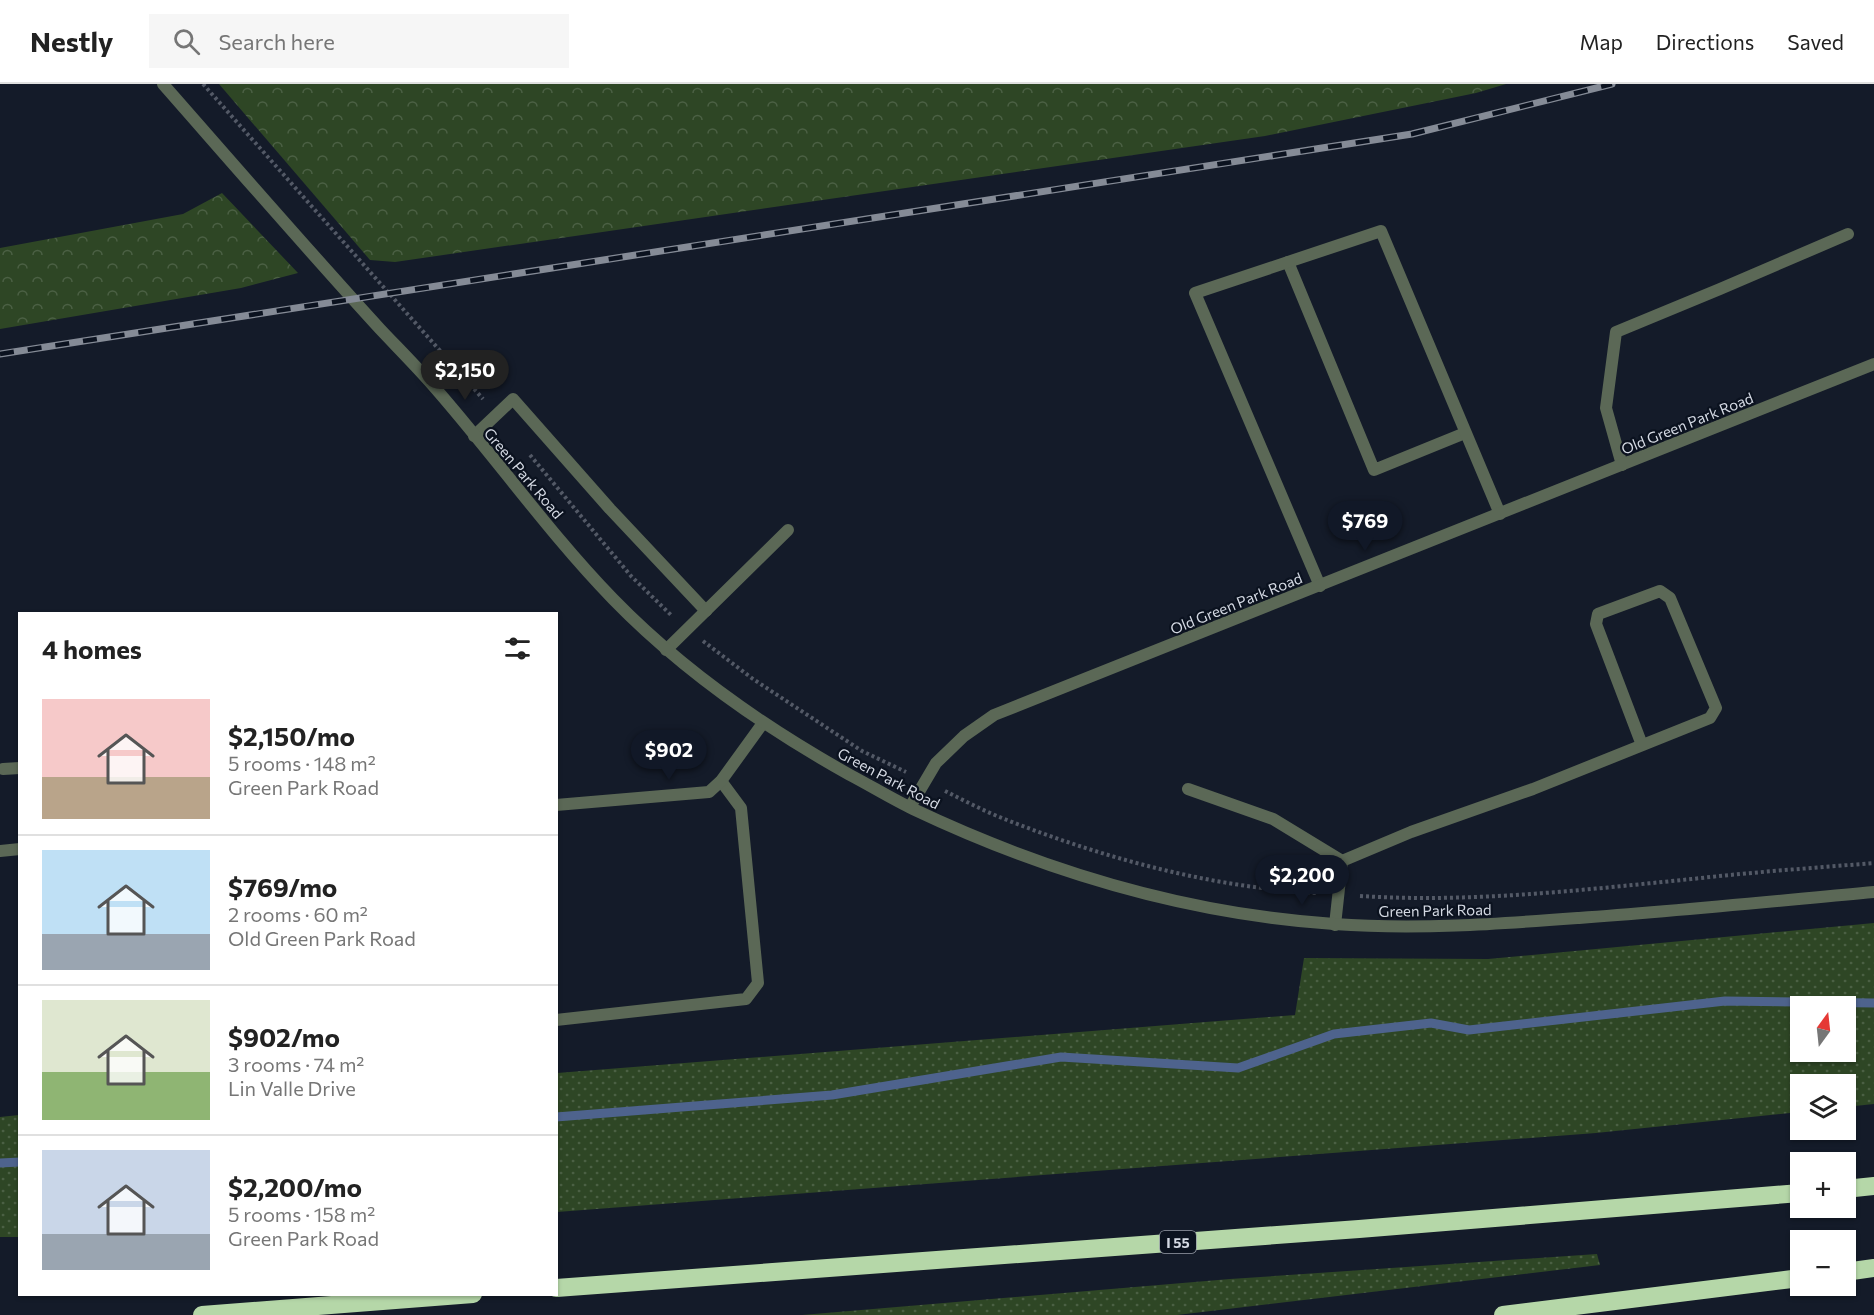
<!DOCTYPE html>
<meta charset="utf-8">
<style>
body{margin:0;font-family:Commissioner,sans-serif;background:#f6f6f6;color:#222;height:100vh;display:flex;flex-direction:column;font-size:22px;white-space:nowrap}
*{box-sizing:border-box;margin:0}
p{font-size:20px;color:#767676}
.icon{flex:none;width:33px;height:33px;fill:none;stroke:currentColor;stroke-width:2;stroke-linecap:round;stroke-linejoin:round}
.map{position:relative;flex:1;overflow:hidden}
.details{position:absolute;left:18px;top:528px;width:540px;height:684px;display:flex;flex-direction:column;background:#fff;border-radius:0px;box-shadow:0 2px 4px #0004}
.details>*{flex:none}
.needle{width:39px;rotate:15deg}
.tools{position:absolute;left:1790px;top:912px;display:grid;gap:12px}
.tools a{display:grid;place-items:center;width:66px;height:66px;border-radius:0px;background:#fff;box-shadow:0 2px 4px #0004;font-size:30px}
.price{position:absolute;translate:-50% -51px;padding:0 14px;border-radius:21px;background:#111827;color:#fff;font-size:20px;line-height:39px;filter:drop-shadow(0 2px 3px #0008)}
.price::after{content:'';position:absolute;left:50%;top:36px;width:18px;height:14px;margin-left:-9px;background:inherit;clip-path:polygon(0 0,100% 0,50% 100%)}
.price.active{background:#222;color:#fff}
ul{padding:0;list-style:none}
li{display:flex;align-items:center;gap:18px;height:150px;padding:0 24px}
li+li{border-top:2px solid #e0e0e0}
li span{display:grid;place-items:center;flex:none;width:168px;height:120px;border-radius:0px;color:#555}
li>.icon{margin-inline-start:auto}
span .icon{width:72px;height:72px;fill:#fffc;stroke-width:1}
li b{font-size:26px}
h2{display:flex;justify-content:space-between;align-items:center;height:72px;padding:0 24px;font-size:26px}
header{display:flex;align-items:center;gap:36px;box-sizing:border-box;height:84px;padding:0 30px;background:#fff;border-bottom:2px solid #e0e0e0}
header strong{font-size:28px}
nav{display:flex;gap:33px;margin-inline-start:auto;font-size:21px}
.search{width:420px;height:54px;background:#f6f6f6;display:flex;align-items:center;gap:15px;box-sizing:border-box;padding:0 21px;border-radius:0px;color:#767676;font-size:22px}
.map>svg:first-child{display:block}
.grass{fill:url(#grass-dots);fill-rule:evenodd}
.forest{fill:url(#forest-crowns)}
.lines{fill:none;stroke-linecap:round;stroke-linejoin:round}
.stream{stroke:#4e638d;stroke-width:9}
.path{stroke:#535966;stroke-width:4;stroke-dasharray:3 3;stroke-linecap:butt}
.service{stroke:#5b6856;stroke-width:12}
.minor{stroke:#5b6856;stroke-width:12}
.tertiary{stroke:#5b6856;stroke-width:12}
.motorway{stroke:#b5d7a8;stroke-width:18}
.rail-casing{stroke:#858b96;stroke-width:7}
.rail{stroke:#0b121f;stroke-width:4.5;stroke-dasharray:14;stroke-linecap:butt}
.labels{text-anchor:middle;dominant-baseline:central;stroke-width:4.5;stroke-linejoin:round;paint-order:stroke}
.shield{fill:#0b121f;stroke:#989da8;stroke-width:1.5}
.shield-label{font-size:14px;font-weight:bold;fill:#d4d9e3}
.street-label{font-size:15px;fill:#d4d9e3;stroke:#0b121f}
</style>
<header>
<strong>Nestly</strong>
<div class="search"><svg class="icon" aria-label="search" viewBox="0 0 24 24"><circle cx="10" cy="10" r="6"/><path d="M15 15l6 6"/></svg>Search here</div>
<nav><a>Map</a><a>Directions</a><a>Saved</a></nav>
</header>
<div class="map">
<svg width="1874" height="1231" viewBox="0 0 1874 1231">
<defs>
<pattern id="grass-dots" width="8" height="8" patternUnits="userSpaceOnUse" patternTransform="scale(1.5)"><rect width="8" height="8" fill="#2e4625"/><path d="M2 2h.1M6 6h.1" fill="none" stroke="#4b6044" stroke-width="1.8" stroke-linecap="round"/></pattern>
<pattern id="forest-crowns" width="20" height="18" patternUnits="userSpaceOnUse" patternTransform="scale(1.5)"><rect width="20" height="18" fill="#2e4625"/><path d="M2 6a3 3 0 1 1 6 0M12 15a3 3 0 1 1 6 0" fill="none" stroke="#4b6044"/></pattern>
</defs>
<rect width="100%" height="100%" fill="#141b29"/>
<g class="grass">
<path d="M1874,839V1020L1845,1023V1000H1800V1028L1596,1049L557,1128V989L1295,931L1304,874L1488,875ZM1800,922H1845V968H1800Z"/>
<path d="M19,1031V1153H0V1033Z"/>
<path d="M1597,1170L1600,1181L1177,1231H802L1230,1195Z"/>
</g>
<g class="forest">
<path d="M219,0H1506L1476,9L1265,52L395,178L370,176Z"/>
<path d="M222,109L298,189L241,204L0,245V164L183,130Z"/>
</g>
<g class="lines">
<g class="stream">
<path d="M556,1033L832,1011L1061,973L1238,984L1334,950L1431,939L1469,946L1725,917L1874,919"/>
<path d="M0,1079L20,1078"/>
</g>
<g class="path">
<path d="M203,0L483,315"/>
<path d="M530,371L631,492L672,532"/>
<path d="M703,557L753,595L862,667L906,688"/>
<path d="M945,707C965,717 986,728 1007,736C1107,775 1210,803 1317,809"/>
<path d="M1360,812C1472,819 1582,806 1692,795C1753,788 1813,784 1874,779"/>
</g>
<g class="service">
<path d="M1288,178L1374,386L1465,349"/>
<path d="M474,352L513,315L610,425L706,527"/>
<path d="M1622,381L1606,324L1616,248L1720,205L1848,150"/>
<path d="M1320,502L1195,209L1381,147L1500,430"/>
<path d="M666,566L788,446"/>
<path d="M3,685L20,684"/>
<path d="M1188,705L1273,735L1342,777"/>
<path d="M1335,841L1342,777L1411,748L1533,705L1710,634L1716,624L1670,514L1660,507L1598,530L1596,540L1642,661"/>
<path d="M556,936L746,915L758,899L741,724L721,697"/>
</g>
<g class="minor">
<path d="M556,721L709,708L721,697L763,639"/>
<path d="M910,723L936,679L964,652L994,631L1874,280"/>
<path d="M0,767L20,765"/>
</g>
<path class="tertiary" d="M163,0C235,82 306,164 380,245C396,262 413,279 429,297C492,368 547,447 613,515C682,586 764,643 850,691C871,702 892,715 913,725C1046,788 1187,830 1334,840C1416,846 1497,840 1579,834C1677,827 1776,817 1874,808"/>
<g class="motorway">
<path d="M1845,1105L1874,1102"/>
<path d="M1845,1188L1874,1184"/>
<path d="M556,1204L1359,1145L1800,1109"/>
<path d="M202,1231L473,1210"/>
<path d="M1503,1231L1800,1194"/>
</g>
<g class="rail-casing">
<path id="rail" d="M0,270L1412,50L1612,0"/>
</g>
<use href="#rail" class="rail"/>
</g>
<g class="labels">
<rect class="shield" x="1160" y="1147" width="36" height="22" rx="4.5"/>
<g class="shield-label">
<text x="1178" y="1158">I 55</text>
</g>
<g class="street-label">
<text transform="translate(1687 339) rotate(-22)">Old Green Park Road</text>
<text transform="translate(524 389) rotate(50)">Green Park Road</text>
<text transform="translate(1236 519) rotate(-22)">Old Green Park Road</text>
<text transform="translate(889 694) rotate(28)">Green Park Road</text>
<text transform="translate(1435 826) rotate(-1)">Green Park Road</text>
</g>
</g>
</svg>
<div class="tools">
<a><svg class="needle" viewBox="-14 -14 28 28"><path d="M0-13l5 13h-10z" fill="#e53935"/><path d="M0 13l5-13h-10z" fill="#767676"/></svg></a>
<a><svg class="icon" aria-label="layers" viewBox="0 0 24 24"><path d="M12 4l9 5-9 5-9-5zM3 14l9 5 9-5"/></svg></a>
<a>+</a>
<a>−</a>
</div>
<b class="price active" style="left:465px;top:317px">$2,150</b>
<b class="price" style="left:1365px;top:468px">$769</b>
<b class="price" style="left:669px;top:697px">$902</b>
<b class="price" style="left:1302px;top:822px">$2,200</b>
<section class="details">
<h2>4 homes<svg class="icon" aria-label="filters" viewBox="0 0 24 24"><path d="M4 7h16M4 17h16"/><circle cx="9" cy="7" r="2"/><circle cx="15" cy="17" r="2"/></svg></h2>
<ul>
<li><span style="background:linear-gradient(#f6c9c9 65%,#b9a48a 0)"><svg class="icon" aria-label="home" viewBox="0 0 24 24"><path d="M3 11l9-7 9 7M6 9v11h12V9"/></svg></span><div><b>$2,150/mo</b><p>5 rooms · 148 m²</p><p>Green Park Road</p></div></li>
<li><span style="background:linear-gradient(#bfe0f5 70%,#9aa5b1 0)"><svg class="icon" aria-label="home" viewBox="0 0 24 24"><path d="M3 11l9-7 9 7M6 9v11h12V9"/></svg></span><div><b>$769/mo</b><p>2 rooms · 60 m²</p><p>Old Green Park Road</p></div></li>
<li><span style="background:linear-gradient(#dfe7d0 60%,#8fb573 0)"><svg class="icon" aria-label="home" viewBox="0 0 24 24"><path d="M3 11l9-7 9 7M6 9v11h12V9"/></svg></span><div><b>$902/mo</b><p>3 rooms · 74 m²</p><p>Lin Valle Drive</p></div></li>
<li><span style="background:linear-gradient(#c9d6e8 70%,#9aa5b1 0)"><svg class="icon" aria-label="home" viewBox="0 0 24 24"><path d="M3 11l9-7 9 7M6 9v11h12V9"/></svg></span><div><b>$2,200/mo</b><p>5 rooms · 158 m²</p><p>Green Park Road</p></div></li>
</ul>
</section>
</div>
